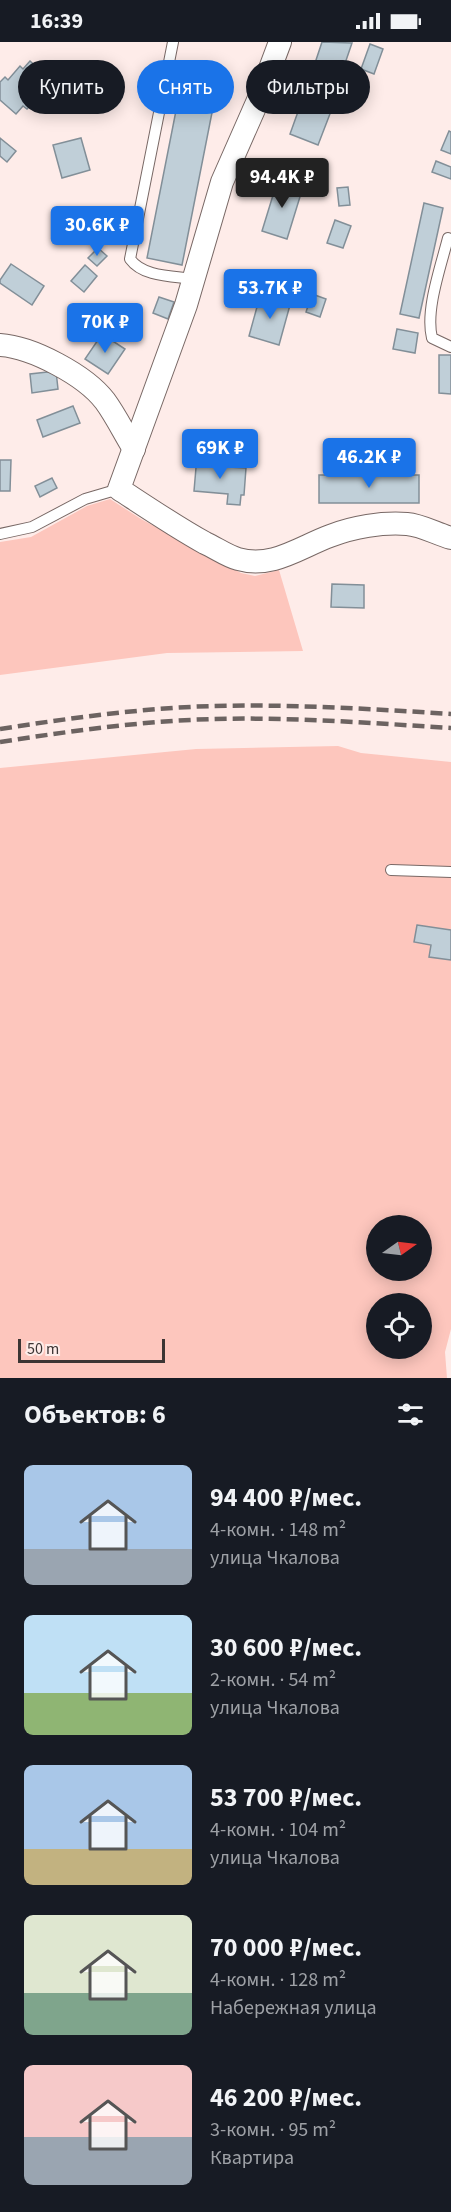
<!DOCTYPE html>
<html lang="ru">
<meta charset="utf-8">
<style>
body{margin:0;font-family:"Source Sans 3",sans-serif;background:#242831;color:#f1f3f6;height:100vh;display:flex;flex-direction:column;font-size:22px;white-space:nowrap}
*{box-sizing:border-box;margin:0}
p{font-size:20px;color:#9ea1a6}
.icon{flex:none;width:33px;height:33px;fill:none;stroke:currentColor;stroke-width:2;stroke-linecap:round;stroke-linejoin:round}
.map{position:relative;height:1336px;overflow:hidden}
.side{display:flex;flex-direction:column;background:#171b24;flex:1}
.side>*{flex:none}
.banner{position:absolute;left:18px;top:18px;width:416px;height:54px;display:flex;gap:12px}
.needle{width:39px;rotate:76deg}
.buttons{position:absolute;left:366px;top:1173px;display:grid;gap:12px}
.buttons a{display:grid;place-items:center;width:66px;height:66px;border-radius:50%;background:#171b24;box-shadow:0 3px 15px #0003;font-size:30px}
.scale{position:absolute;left:18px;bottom:15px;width:147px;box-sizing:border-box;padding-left:6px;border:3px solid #3c3534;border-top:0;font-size:16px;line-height:21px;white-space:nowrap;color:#3c3534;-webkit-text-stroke:4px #feece9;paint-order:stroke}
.price{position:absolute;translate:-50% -51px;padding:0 14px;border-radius:6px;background:#1a73e8;color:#fff;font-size:20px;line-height:39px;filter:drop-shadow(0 2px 3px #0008)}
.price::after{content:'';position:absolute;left:50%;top:36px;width:18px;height:14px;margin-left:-9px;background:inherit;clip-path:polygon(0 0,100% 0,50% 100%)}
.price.on{background:#222;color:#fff}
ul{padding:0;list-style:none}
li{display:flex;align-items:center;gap:18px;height:150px;padding:0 24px}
li span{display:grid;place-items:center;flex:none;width:168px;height:120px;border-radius:9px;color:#555}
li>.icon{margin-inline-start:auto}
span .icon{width:72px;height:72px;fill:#fffc;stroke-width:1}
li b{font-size:26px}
h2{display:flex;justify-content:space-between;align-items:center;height:72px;padding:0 24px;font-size:26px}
.tag{padding:0 21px;border-radius:27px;background:#171b24;box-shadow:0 3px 15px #0003;font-size:21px;line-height:54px}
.tag.on{background:#1a73e8;color:#fff}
.status{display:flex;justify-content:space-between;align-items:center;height:42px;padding:0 30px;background:#171b24;direction:ltr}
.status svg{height:16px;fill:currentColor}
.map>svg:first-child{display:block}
.green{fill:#fdc6bd;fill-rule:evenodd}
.building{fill:#c0cfd8;stroke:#828f98;stroke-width:1.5}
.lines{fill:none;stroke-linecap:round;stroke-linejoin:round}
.lane-casing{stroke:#786865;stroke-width:12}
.street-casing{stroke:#786865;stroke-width:24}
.lane{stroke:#fff;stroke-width:10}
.street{stroke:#fff;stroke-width:22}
.rail{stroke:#6c6361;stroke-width:4.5;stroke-dasharray:12 6;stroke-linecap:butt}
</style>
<div class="status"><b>16:39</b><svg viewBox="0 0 49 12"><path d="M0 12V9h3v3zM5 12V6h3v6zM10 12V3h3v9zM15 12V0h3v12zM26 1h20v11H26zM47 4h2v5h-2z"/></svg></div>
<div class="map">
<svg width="451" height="1336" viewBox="0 0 451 1336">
<rect width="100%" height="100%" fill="#feece9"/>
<g class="green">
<path d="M110,457L141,477L241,531L255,534L279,528L303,609L167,611L0,633V500L31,495L87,464Z"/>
<path d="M338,704L361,711L451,720V1287L445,1310L447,1336H0V726L196,707ZM376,1184H422V1228H376ZM376,1262H422V1306H376Z"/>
</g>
<g class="building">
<path d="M322,0L352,1L339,39L312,30Z"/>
<path d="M370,2L383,7L374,32L361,27Z"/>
<path d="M30,19L51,38L56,32L76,50L57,71L38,55L27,67L23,64L16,72L0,58V40L5,35L8,38L20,24L23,27Z"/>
<path d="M184,28L219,35L182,223L147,216Z"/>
<path d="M304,53L333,64L318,103L290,92Z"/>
<path d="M449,89L451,90V112L441,108Z"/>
<path d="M0,96L16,109L7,120L0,114Z"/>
<path d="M81,96L90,128L62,136L53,103Z"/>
<path d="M436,119L451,125V137L432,130Z"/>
<path d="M278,137L303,145L287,197L262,189Z"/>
<path d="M348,145L350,163L339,164L337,146Z"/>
<path d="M424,161L443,166L419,276L400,272Z"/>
<path d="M105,167L122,170L116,200L99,196Z"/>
<path d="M335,178L351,184L343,206L327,201Z"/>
<path d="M98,206L107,214L97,224L88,216Z"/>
<path d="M11,222L44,244L32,263L0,241V238Z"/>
<path d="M85,223L97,234L84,250L71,239Z"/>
<path d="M312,252L326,257L320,275L306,270Z"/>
<path d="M260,254L290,263L279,303L249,294Z"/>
<path d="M159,255L174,260L168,277L153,271Z"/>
<path d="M397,287L418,291L415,311L393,307Z"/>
<path d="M102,292L125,307L108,332L85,317Z"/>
<path d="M439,313H451V352L439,351Z"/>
<path d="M56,329L58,347L32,351L30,332Z"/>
<path d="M73,364L80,381L43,395L37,378Z"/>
<path d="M197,414L212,415L211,424L246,426L244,453H241L240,463L227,462L228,452L194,449Z"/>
<path d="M0,418H11L10,449H0Z"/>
<rect x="319" y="433" width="100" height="28"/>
<path d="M52,436L57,446L40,455L35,444Z"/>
<path d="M332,542L364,543V566L331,565Z"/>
<path d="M417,883L451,888V918L429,915L431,903L414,900Z"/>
</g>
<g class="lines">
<g class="lane-casing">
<g id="lane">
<path d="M173,0L130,217C143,235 172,234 193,237"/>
<path d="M448,196C441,224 425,268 432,296L451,305"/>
<path d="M0,492L32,485L85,457L119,447"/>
<path d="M391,828L451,830"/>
</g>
</g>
<g class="street-casing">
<g id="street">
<path d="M280,0L259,56L222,140L186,263L119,447C148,466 176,485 205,501C216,506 227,514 238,517C272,527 300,505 330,494C353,485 382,480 407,482C421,483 437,492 451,496"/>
<path d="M0,303C32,305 85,333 105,359C116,374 124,391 134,407"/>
</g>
</g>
<use href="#lane" class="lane"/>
<use href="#street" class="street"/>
<g class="rail">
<path d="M0,687C71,676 142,666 213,664C293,662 372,667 451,672"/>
<path d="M0,700C71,689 142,679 213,677C293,675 372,681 451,686"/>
</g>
</g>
</svg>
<div class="buttons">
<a><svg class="needle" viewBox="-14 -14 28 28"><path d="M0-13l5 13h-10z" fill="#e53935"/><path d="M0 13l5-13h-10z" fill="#9ea1a6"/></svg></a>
<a><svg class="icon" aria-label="locate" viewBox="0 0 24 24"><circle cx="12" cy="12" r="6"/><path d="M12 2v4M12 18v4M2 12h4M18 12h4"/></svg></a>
</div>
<div class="scale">50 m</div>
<b class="price on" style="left:282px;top:167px">94.4K ₽</b>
<b class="price" style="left:97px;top:215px">30.6K ₽</b>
<b class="price" style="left:270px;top:278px">53.7K ₽</b>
<b class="price" style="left:105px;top:312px">70K ₽</b>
<b class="price" style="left:220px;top:438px">69K ₽</b>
<b class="price" style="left:369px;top:447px">46.2K ₽</b>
<div class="banner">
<a class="tag">Купить</a>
<a class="tag on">Снять</a>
<a class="tag">Фильтры</a>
</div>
</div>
<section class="side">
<h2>Объектов: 6<svg class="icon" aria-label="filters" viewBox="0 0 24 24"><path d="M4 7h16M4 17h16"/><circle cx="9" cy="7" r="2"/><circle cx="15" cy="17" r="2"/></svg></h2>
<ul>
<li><span style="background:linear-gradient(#a9c7e8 70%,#9aa5b1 0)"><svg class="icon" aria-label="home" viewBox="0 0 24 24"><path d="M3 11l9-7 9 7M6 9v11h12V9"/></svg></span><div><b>94 400 ₽/мес.</b><p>4-комн. · 148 m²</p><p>улица Чкалова</p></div></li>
<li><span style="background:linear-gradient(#bfe0f5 65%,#8fb573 0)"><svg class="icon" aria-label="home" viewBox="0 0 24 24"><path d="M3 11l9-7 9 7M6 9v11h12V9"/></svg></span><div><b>30 600 ₽/мес.</b><p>2-комн. · 54 m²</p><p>улица Чкалова</p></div></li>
<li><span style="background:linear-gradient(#a9c7e8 70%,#c2b280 0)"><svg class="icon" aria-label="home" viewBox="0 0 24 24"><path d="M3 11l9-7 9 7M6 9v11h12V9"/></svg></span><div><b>53 700 ₽/мес.</b><p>4-комн. · 104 m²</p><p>улица Чкалова</p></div></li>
<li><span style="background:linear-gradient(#dfe7d0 65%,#7fa58c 0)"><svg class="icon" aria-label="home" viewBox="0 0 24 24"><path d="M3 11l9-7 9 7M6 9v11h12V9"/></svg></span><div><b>70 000 ₽/мес.</b><p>4-комн. · 128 m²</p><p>Набережная улица</p></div></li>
<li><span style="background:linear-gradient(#f6c9c9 60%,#9aa5b1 0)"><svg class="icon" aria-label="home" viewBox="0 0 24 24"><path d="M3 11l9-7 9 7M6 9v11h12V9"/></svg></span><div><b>46 200 ₽/мес.</b><p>3-комн. · 95 m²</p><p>Квартира</p></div></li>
</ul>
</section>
